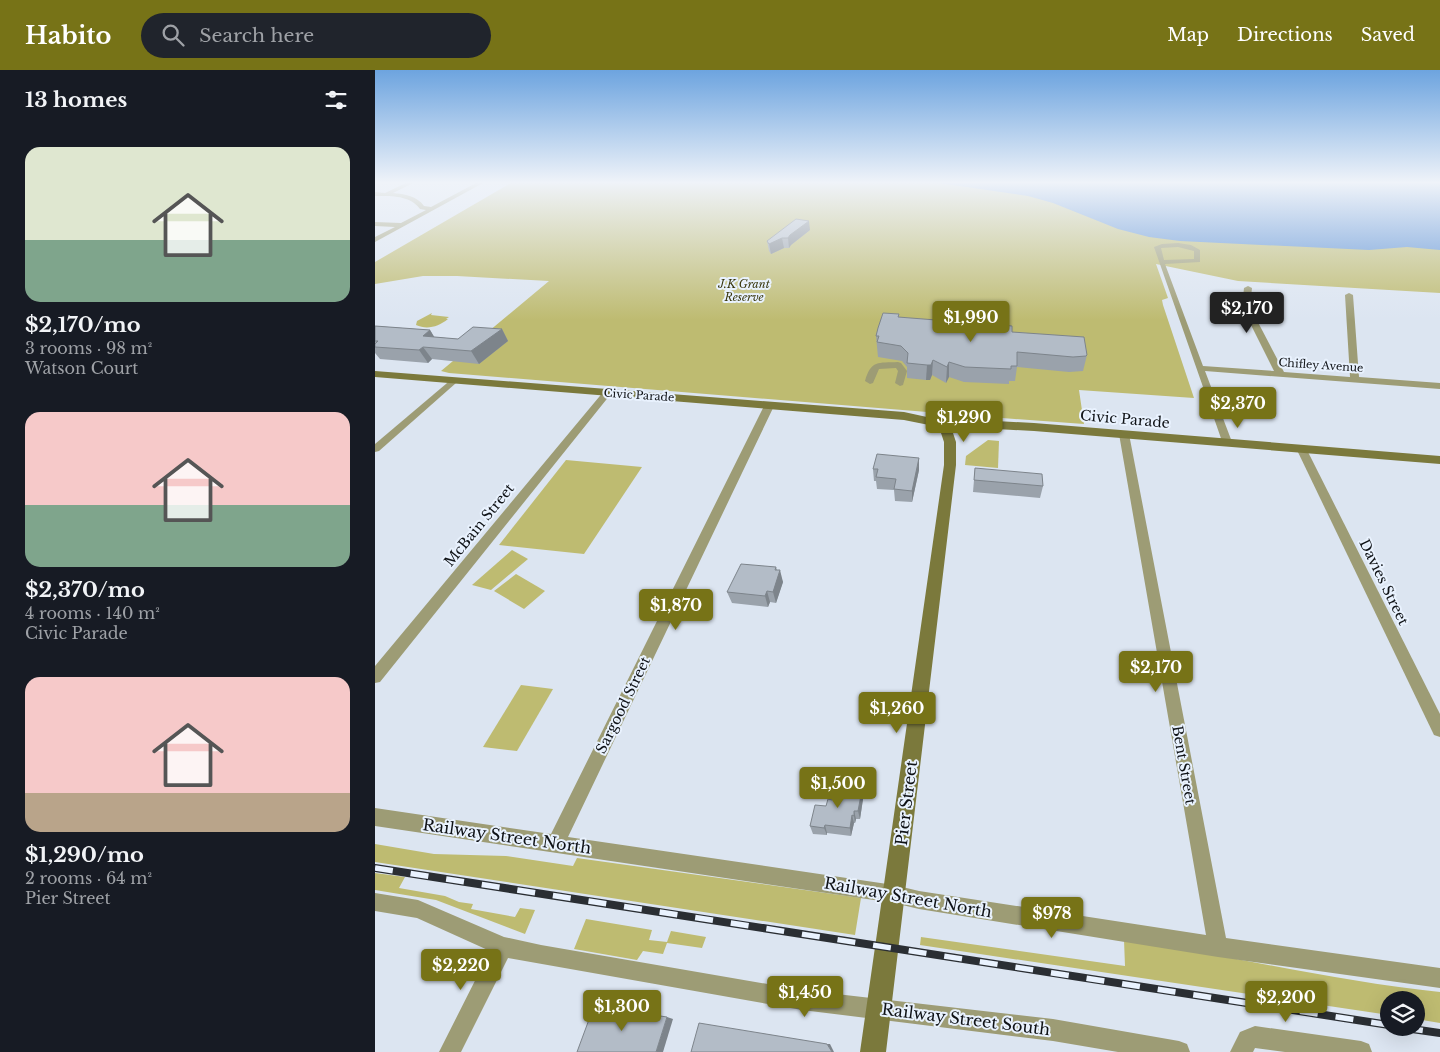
<!DOCTYPE html>
<meta charset="utf-8">
<style>
body{margin:0;font-family:"Libre Baskerville",serif;background:#20242c;color:#f1f3f6;height:100vh;display:flex;flex-direction:column;font-size:19px;white-space:nowrap}
*{box-sizing:border-box;margin:0}
p{font-size:16px;color:#9ea1a6}
.icon{flex:none;width:28px;height:28px;fill:none;stroke:currentColor;stroke-width:2;stroke-linecap:round;stroke-linejoin:round}
.map{position:relative;flex:1;overflow:hidden}
.drawer{display:flex;flex-direction:column;background:#171b24;width:375px}
.drawer>*{flex:none}
.tools{position:absolute;left:1005px;top:921px;display:grid;gap:10px}
.tools a{display:grid;place-items:center;width:45px;height:45px;border-radius:50%;background:#171b24;box-shadow:0 5px 20px #0002;font-size:25px}
.price{position:absolute;translate:-50% -42px;padding:0 11px;border-radius:5px;background:#777317;color:#fff;font-size:16px;line-height:32px;filter:drop-shadow(0 1px 2px #0008)}
.price::after{content:'';position:absolute;left:50%;top:30px;width:15px;height:11px;margin-left:-8px;background:inherit;clip-path:polygon(0 0,100% 0,50% 100%)}
.price.on{background:#222;color:#fff}
ul{padding:0;list-style:none}
li{display:grid;align-content:center;gap:10px;height:265px;padding:0 25px}
li span{display:grid;place-items:center;height:155px;border-radius:15px;color:#555}
li>.icon{margin-inline-start:auto}
span .icon{width:90px;height:90px;fill:#fffc;stroke-width:1}
li b{font-size:21px}
h2{display:flex;justify-content:space-between;align-items:center;height:60px;padding:0 25px;font-size:21px}
header{display:flex;align-items:center;gap:30px;box-sizing:border-box;height:70px;padding:0 25px;background:#777317;color:#fff}
header strong{font-size:24px}
nav{display:flex;gap:28px;margin-inline-start:auto;font-size:18px}
.search{width:350px;height:45px;background:#20242c;display:flex;align-items:center;gap:12px;box-sizing:border-box;padding:0 18px;border-radius:28px;color:#9ea1a6;font-size:19px}
main{display:flex;flex:1;min-height:0}
.map>svg:first-child{display:block}
.green{fill:#bebb71}
.water{fill:#548bd1}
.lines{fill:none;stroke-linecap:round;stroke-linejoin:round}
.street{fill:#9d9c75;fill-rule:evenodd}
.secondary{fill:#7b793c;fill-rule:evenodd}
.rail-casing{stroke:#2a2e33;stroke-width:8}
.rail{stroke:#e9f2fe;stroke-width:5.5;stroke-dasharray:18;stroke-linecap:butt}
.wall{fill:#9aa2ab}
.shaded-wall{fill:#7d848b}
.building{fill:#b3bcc7;stroke:#7d848b}
.labels{text-anchor:middle;dominant-baseline:central;stroke-width:4;stroke-linejoin:round;paint-order:stroke}
.far-park-label{font-size:11px;font-style:italic;fill:#37350a;stroke:#e9f2fe}
.far-street-label{font-size:11px;fill:#0f1216;stroke:#e9f2fe}
.street-label{font-size:14px;fill:#0f1216;stroke:#e9f2fe}
.near-street-label{font-size:16px;fill:#0f1216;stroke:#e9f2fe}
</style>
<header>
<strong>Habito</strong>
<div class="search"><svg class="icon" aria-label="search" viewBox="0 0 24 24"><circle cx="10" cy="10" r="6"/><path d="M15 15l6 6"/></svg>Search here</div>
<nav><a>Map</a><a>Directions</a><a>Saved</a></nav>
</header>
<main>
<section class="drawer">
<h2>13 homes<svg class="icon" aria-label="filters" viewBox="0 0 24 24"><path d="M4 7h16M4 17h16"/><circle cx="9" cy="7" r="2"/><circle cx="15" cy="17" r="2"/></svg></h2>
<ul>
<li><span style="background:linear-gradient(#dfe7d0 60%,#7fa58c 0)"><svg class="icon" aria-label="home" viewBox="0 0 24 24"><path d="M3 11l9-7 9 7M6 9v11h12V9"/></svg></span><div><b>$2,170/mo</b><p>3 rooms · 98 m²</p><p>Watson Court</p></div></li>
<li><span style="background:linear-gradient(#f6c9c9 60%,#7fa58c 0)"><svg class="icon" aria-label="home" viewBox="0 0 24 24"><path d="M3 11l9-7 9 7M6 9v11h12V9"/></svg></span><div><b>$2,370/mo</b><p>4 rooms · 140 m²</p><p>Civic Parade</p></div></li>
<li><span style="background:linear-gradient(#f6c9c9 75%,#b9a48a 0)"><svg class="icon" aria-label="home" viewBox="0 0 24 24"><path d="M3 11l9-7 9 7M6 9v11h12V9"/></svg></span><div><b>$1,290/mo</b><p>2 rooms · 64 m²</p><p>Pier Street</p></div></li>
</ul>
</section>
<div class="map">
<svg width="1065" height="982" viewBox="0 0 1065 982">
<rect width="100%" height="100%" fill="#dce5f1"/>
<g class="green">
<path d="M136,113H1065V223L863,211L781,194L793,228L787,230L788,235L819,328L704,320L709,354L614,347L594,339L578,337L552,342L74,303L66,301L174,211L82,206H48L0,214V192Z"/>
<path d="M57,243L56,245L74,247L71,249H73C63,257 52,260 41,255L42,251Z"/>
<path d="M613,370L624,371L623,398L590,395L591,386Z"/>
<path d="M191,390L267,397L209,484L124,475Z"/>
<path d="M137,480L153,489L116,520L97,515Z"/>
<path d="M141,504L170,521L149,539L119,521Z"/>
<path d="M146,615L178,619L142,681L108,677Z"/>
<path d="M0,774L59,784L131,786L198,796L202,788L486,828L480,865L0,792Z"/>
<path d="M0,803L30,807L24,818L70,826L84,832L98,834L96,839L140,847L145,838L160,840L150,864L61,830L0,820Z"/>
<path d="M211,849L277,860L274,870L292,872L296,861L331,867L327,878L292,873L288,884L268,881L262,890L199,879Z"/>
<path d="M546,867L750,896L749,870C855,885 958,911 1065,922V953L1041,949V930H1014V945L545,875Z"/>
</g>
<path class="water" d="M564,113H1065V180L1032,177L994,180L805,171L774,167L743,159L678,133L653,126Z"/>
<g class="lines">
<g class="street">
<path d="M31,113H38L18,123C30,124 42,126 49,136L56,137L101,113H108L0,172V167L20,157L0,156V152L26,153L51,140L45,139C35,125 16,126 0,126V122L10,123Z"/>
<path d="M803,173L816,175L825,180V192L790,194L828,296L899,301L867,237L869,218L873,216L877,218L875,237L909,302L975,307L970,225L974,223L978,225L984,307L1065,313V319L830,301L857,372L852,375L848,374L779,177L787,174ZM803,177L819,181V189L789,190L786,178Z"/>
<path d="M523,292L526,293L532,301L528,315L525,316L520,313L523,301L521,298L504,299L498,313L495,314L490,311C496,290 503,293 523,292Z"/>
<path d="M78,308L83,311L81,313L4,381L0,382V374Z"/>
<path d="M232,320L237,323L235,325L5,612L0,613V596L229,321Z"/>
<path d="M394,333L399,336L193,767L519,815L544,821L831,865L744,364L749,361L754,364L851,868L1065,898V918L843,887L544,839L519,833L0,756V738L176,764L389,336Z"/>
<path d="M926,375L931,378L1065,644V667L1059,665L921,378Z"/>
<path d="M0,823L43,830L129,867L166,875L427,920L678,949L804,971L812,974L815,982H743L678,971L427,940L133,888L86,982H64L115,881L42,848L0,841Z"/>
<path d="M880,956L986,971L994,974L997,982H910L880,978L878,982H855L865,962Z"/>
</g>
<path class="secondary" d="M0,301L529,342L561,349C569,332 594,335 603,350L602,353L621,351L659,353L1065,386V394L659,361L621,359L578,363L581,372V395L511,982H485L569,395V372L564,357L529,350L0,307ZM579,345L590,348V354L579,355L573,352V348Z"/>
<g class="rail-casing">
<g id="rail">
<path d="M0,798L1014,955"/>
<path d="M1030,958L1065,963"/>
</g>
</g>
<use href="#rail" class="rail"/>
</g>
<g class="wall">
<path d="M435,160L416,175L414,178H409L396,184L394,181L392,171Z"/>
<path d="M524,244V247L637,262L712,285L708,301L694,302L642,297L640,311H634V314L589,312L574,307L571,313L557,305L555,310H551L532,308V297L527,291L503,287L501,266Z"/>
<path d="M0,256L55,260L59,267L83,269L127,259L133,271L104,294L57,289L53,293L5,289L0,283Z"/>
<path d="M544,388V400L537,432L520,431L519,420L502,419L501,411H499L498,399Z"/>
<path d="M600,398L668,416L665,428L598,422Z"/>
<path d="M402,500L408,512L401,533L395,532L393,537L357,533L352,522Z"/>
<path d="M487,720L488,729L485,749H481L480,753H479L476,766L452,763V765L438,764L435,756L457,730Z"/>
</g>
<g class="shaded-wall">
<path d="M434,151L435,160L416,175L414,178L413,168L415,165Z"/>
<path d="M407,168L409,178L396,184L394,174Z"/>
<path d="M127,259L133,271L104,294L96,281Z"/>
<path d="M55,260L63,273L48,266Z"/>
<path d="M48,277L57,289L53,293L44,280Z"/>
<path d="M558,290L557,305L555,310H551L552,295Z"/>
<path d="M574,292V307L571,313L572,297Z"/>
<path d="M544,388V400L537,432V421Z"/>
<path d="M401,497L403,505L405,500L408,512L401,533L398,522Z"/>
<path d="M392,521L395,532L393,537L390,526Z"/>
<path d="M487,720L488,729L485,749L483,741Z"/>
<path d="M479,741L481,749L480,753L479,746Z"/>
<path d="M477,745L479,753L476,766L475,758Z"/>
<path d="M450,755L452,763V765L449,758Z"/>
<path d="M292,947L298,949L288,982H281Z"/>
<path d="M452,974H455L459,982H457Z"/>
</g>
<g class="building">
<path d="M421,149L434,151L415,165L413,168H407L394,174L392,171Z"/>
<path d="M508,243L524,244L523,247L637,256V262L709,267L712,285L711,286L698,287L642,282V296H636V299L590,297L574,292L572,297L558,290L556,295H552L532,293L533,283L526,276L502,272L504,266H501L503,258Z"/>
<path d="M0,256L55,260L48,266L83,269L98,257L127,259L96,281L48,277L44,280L0,277V274L3,271H0Z"/>
<path d="M502,384L544,388L537,421L519,419L521,409L501,407L503,399H498Z"/>
<path d="M600,398L667,404L668,416L599,410Z"/>
<path d="M366,494L401,497L400,500H405L398,522L392,521L390,526L352,522Z"/>
<path d="M459,717L487,720L483,741H479V746L477,745L475,758L450,755L449,758L435,756L440,735L451,736L453,729L457,730Z"/>
<path d="M219,936L292,947L281,982H202Z"/>
<path d="M324,953L452,974L457,982H316Z"/>
</g>
<linearGradient id="sky" x2="0" y2="1"><stop stop-color="#6da4df"/><stop offset="0.45" stop-color="#eff3f9"/><stop offset="1" stop-color="#eff3f9" stop-opacity="0"/></linearGradient>
<rect width="1065" height="250" fill="url(#sky)"/>
<g class="labels">
<g class="far-park-label">
<text x="369" y="214">J.K Grant<tspan x="369" dy="13">Reserve</tspan></text>
</g>
<g class="far-street-label">
<text transform="translate(946 295) rotate(4)">Chifley Avenue</text>
<text transform="translate(264 325) rotate(4)">Civic Parade</text>
</g>
<g class="street-label">
<text transform="translate(750 349) rotate(5)">Civic Parade</text>
<text transform="translate(104 455) rotate(-51)">McBain Street</text>
<text transform="translate(1009 512) rotate(64)">Davies Street</text>
<text transform="translate(248 635) rotate(-64)">Sargood Street</text>
<text transform="translate(809 695) rotate(80)">Bent Street</text>
</g>
<g class="near-street-label">
<text transform="translate(531 733) rotate(-83)">Pier Street</text>
<text transform="translate(132 766) rotate(8)">Railway Street North</text>
<text transform="translate(533 827) rotate(10)">Railway Street North</text>
<text transform="translate(591 949) rotate(7)">Railway Street South</text>
</g>
</g>
</svg>
<div class="tools">
<a><svg class="icon" aria-label="layers" viewBox="0 0 24 24"><path d="M12 4l9 5-9 5-9-5zM3 14l9 5 9-5"/></svg></a>
</div>
<b class="price on" style="left:872px;top:264px">$2,170</b>
<b class="price" style="left:596px;top:273px">$1,990</b>
<b class="price" style="left:863px;top:359px">$2,370</b>
<b class="price" style="left:589px;top:373px">$1,290</b>
<b class="price" style="left:301px;top:561px">$1,870</b>
<b class="price" style="left:781px;top:623px">$2,170</b>
<b class="price" style="left:522px;top:664px">$1,260</b>
<b class="price" style="left:463px;top:739px">$1,500</b>
<b class="price" style="left:677px;top:869px">$978</b>
<b class="price" style="left:86px;top:921px">$2,220</b>
<b class="price" style="left:430px;top:948px">$1,450</b>
<b class="price" style="left:911px;top:953px">$2,200</b>
<b class="price" style="left:247px;top:962px">$1,300</b>
</div>
</main>
